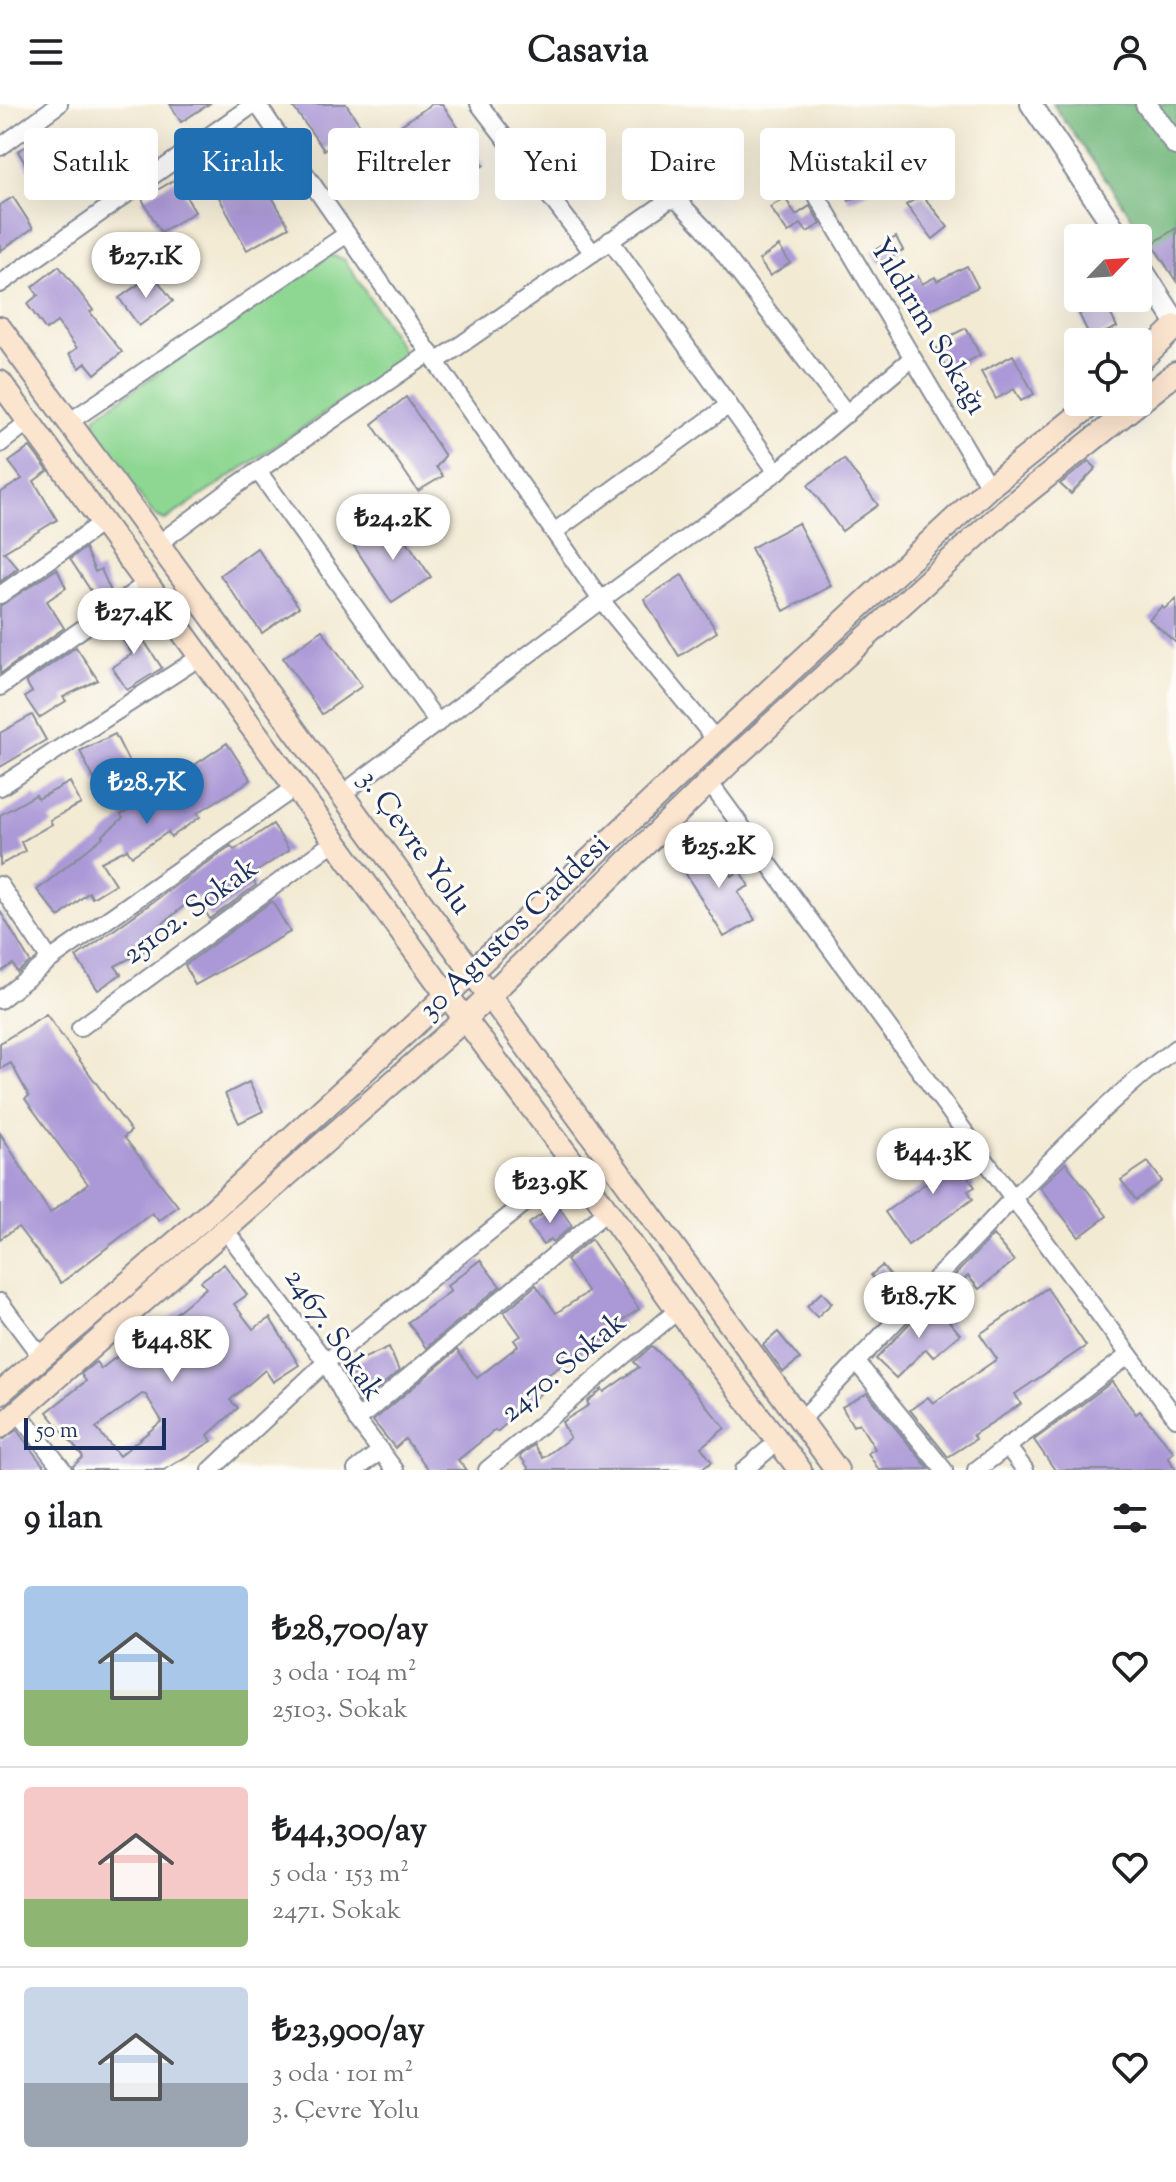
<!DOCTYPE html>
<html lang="tr">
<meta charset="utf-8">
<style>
body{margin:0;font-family:"Sorts Mill Goudy",serif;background:#f6f6f6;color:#202124;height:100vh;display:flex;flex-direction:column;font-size:30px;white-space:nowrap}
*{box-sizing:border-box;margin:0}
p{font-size:26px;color:#757577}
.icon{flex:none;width:44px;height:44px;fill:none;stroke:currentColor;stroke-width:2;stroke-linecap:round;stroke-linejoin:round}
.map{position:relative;height:1366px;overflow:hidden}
.drawer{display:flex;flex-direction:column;background:#fff;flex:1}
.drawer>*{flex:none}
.guide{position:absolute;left:24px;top:24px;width:1128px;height:72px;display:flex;gap:16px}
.needle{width:52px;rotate:65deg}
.buttons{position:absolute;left:1064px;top:120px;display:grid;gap:16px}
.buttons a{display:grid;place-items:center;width:88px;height:88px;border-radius:8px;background:#fff;box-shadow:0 8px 32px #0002;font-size:40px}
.scale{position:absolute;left:24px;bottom:20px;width:142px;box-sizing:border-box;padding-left:8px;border:4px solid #1b2f5e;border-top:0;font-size:22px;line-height:28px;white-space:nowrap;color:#1b2f5e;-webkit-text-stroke:6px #fdfcf7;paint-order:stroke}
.price{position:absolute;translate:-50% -68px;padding:0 18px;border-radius:28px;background:#fff;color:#222;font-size:26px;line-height:52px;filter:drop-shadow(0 2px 4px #0008)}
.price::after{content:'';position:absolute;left:50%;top:48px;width:24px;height:18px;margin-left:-12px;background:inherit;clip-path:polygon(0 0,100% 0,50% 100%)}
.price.on{background:#1f6fb2;color:#fff}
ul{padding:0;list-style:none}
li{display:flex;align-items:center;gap:24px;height:200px;padding:0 24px}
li+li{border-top:2px solid #e0e0e0}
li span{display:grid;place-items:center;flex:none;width:224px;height:160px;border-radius:8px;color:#555}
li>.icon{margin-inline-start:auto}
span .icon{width:96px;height:96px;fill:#fffc;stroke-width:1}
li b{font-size:34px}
h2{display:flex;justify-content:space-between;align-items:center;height:96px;padding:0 24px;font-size:34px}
.chip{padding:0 28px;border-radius:8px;background:#fff;box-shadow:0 8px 32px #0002;font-size:28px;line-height:72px}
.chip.on{background:#1f6fb2;color:#fff}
header{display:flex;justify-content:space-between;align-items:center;height:104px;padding:0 24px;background:#fff;font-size:36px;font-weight:700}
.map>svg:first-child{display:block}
.green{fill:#8ed792;stroke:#548378;stroke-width:2}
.forest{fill:#72b87c;stroke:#46746d;stroke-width:2}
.building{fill:#ab99d7;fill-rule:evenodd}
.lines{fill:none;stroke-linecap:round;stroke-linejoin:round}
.minor-casing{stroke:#878c98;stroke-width:20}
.tertiary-casing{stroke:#878c98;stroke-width:24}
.secondary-casing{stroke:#878c98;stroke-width:26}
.minor{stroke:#fff;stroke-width:16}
.tertiary{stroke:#fff;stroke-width:20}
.secondary{stroke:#fce5cf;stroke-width:22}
.labels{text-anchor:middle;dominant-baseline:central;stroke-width:6;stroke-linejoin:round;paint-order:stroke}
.street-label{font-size:30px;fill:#1b2f5e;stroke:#fdfcf7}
</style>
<header><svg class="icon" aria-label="menu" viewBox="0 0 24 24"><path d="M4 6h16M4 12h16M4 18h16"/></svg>Casavia<svg class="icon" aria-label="person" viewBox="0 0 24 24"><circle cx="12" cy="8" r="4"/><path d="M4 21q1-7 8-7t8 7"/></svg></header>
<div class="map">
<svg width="1176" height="1366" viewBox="0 0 1176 1366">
<rect width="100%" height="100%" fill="#fdfcf7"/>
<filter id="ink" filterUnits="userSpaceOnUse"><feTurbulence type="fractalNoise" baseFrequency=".0125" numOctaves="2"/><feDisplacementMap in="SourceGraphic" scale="16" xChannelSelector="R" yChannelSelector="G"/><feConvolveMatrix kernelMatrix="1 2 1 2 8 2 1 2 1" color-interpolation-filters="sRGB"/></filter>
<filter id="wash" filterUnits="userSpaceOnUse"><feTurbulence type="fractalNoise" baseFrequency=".006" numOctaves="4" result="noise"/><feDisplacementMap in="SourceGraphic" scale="32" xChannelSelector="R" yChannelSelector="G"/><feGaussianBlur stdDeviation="1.8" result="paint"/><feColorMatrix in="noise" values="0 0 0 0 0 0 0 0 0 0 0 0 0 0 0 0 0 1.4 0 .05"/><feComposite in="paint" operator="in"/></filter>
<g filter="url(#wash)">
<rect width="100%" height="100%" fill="#f3ead3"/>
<path class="green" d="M329,151L344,155L404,248L392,264L165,416L154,411L92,325L97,311Z"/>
<path class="forest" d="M1053,0H1176V176Z"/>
<g id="blocks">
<g class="building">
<path d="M170,0H209L181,18Z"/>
<path d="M291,0H346L360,21L324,46Z"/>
<path d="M432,0H442L484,61L447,87L401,21Z"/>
<path d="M70,28L82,44L102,30L124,63L97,82L84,62L63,77L42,47Z"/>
<path d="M32,39L44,59L30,68L18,47Z"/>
<path d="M239,51L253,77L261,73L289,123L247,146L206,69Z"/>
<path d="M854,64L869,88L849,97L837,73Z"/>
<path d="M176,75L195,108L161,128L142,95Z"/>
<path d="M922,91L948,123L933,135L906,101Z"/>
<path d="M13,93L33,124L0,147V101Z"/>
<path d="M785,94L796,111L810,102L821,120L807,128L801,120L788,129L770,103Z"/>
<path d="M1176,124V177L1152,140Z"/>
<path d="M896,133L903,146L879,160L872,148Z"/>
<path d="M779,142L790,159L770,172L759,156Z"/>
<path d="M59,162L93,206L90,208L122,248L95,270L86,259L80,264L69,250L77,244L57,218L46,226L27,200L38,191L32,183Z"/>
<path d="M967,162L978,183L918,211L902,180L918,172L922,180L935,173L937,177Z"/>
<path d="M153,170L173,197L139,222L119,194Z"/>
<path d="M1105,198L1117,223L1091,235L1079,210Z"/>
<path d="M966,224L980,251L948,268L936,245L950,237L948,233Z"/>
<path d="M1013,251L1034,290L1021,297L1014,285L996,295L981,268Z"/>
<path d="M406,293L445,352L436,363L443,372L418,387L372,320Z"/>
<path d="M30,343L48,367L34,377L57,416L4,448L18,464L0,478V389L22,375L9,358Z"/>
<path d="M844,355L878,401L842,427L808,381Z"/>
<path d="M1089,357L1096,364L1071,390L1060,380Z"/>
<path d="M394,418L431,473L392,499L354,442Z"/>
<path d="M798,419L831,482L784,507L751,444Z"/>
<path d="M85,444L95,468L101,465L112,490L99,499L70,455Z"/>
<path d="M257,444L299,503L262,529L220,471Z"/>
<path d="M57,465L66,484L47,497L64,524L0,570V502Z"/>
<path d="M682,471L717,528L679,552L644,495Z"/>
<path d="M1176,495V539L1149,515L1162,502L1164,505Z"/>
<path d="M127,511L162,564L127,586L112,563L132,550L113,520Z"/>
<path d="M322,526L362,582L322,610L283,554Z"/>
<path d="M76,543L98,576L63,593L66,597L39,614L25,593L32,588L26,578Z"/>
<path d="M32,611L46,636L0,663V629Z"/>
<path d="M115,630L131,662L96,679L80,647Z"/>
<path d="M227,639L251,676L197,709L200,713L171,733L168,728L132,752L127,745L101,758L115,780L92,794L89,788L59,813L37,786L103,733L102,732L123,714L121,711Z"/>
<path d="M70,678L81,700L50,716L52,720L21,738L25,747L0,761V711L36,691L38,695Z"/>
<path d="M273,720L289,746L250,772L256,781L210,815L196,792L161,821L164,825L140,841L144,847L115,862L121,870L98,886L76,853L231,742L234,746Z"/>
<path d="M713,740L732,772L740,767L749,782L738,788L755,816L724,833L680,760Z"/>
<path d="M272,797L290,828L195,881L185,861Z"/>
<path d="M0,807L30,858L17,868L13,860L0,868Z"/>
<path d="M46,910L131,1027L124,1033L178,1102L159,1117L152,1109L61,1179L18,1123L0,1135V1029L50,1109L88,1080L25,995L29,992L11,959L0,965V939Z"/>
<path d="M249,978L263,1007L239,1019L225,990Z"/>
<path d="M945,1038L975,1083L968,1087L973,1095L908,1141L885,1108L933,1074L921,1055Z"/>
<path d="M1148,1058L1162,1077L1136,1096L1121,1076Z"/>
<path d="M1066,1059L1107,1112L1079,1133L1040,1083Z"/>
<path d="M557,1100L572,1122L553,1138L551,1135L543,1141L528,1120Z"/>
<path d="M993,1131L1014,1157L979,1185L968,1172L948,1192L941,1186Z"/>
<path d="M591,1135L639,1205L620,1218L623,1222L535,1279L542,1288L497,1328L495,1326L458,1356L466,1366H429L405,1335L395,1344L373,1317L457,1246L477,1274L518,1242L514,1236L521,1232L504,1208L536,1181L556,1209L588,1188L566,1156Z"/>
<path d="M480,1156L500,1182L426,1244L408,1218L451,1187L447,1182Z"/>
<path d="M224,1160L247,1191L234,1200L253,1225L270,1214L299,1261L273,1278L265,1266L230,1296L238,1304L208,1331L212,1337L164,1366H74L73,1362L83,1353L47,1308L86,1277L81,1270L93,1260L96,1258L101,1265L135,1238L137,1241L206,1184L201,1177ZM142,1290L146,1291L162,1317L119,1352L96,1324Z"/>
<path d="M882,1162L906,1190L896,1200L871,1171Z"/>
<path d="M1047,1184L1086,1242L1015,1290L1021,1300L973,1331L976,1335L948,1353L910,1306L928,1293L933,1299L997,1255L980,1230Z"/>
<path d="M822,1188L832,1199L817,1213L807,1202Z"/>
<path d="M931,1196L960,1230L933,1253L926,1245L896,1274L876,1255Z"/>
<path d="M778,1228L800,1255L783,1268L763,1241Z"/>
<path d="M652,1242L677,1266L725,1324L701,1343L712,1358L700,1366H527L529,1365L520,1352L534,1341L543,1354L570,1334L562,1318L589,1301L587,1298L602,1285L604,1288L639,1263L634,1258Z"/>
<path d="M389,1243L399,1267L360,1299L342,1264Z"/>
<path d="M1112,1278L1136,1310L1140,1307L1174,1348L1168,1353L1176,1366H1055L1034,1336Z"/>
<path d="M867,1289L929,1365L879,1366L868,1349L875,1345L859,1319L853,1322L842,1303Z"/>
<path d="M17,1326L36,1352L47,1366H0V1337Z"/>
</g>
</g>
</g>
<g filter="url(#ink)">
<use href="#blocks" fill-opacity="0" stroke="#878c98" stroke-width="2"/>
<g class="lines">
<g class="minor-casing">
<g id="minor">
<path d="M257,0L601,496L716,636"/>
<path d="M479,0L593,149"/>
<path d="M0,43L59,0"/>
<path d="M817,92L989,383"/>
<path d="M610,136L777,368"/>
<path d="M0,180L254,0"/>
<path d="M436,258L669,96L678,97L704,124L847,310"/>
<path d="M69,318L347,130"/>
<path d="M0,340L28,318"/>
<path d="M258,367L438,619"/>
<path d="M554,428L729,301"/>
<path d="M158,440L237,381L430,249"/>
<path d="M0,491L102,419"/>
<path d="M0,583L147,479"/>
<path d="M709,678L1013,1094C1066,1042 1117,988 1176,944"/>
<path d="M0,683L200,553"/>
<path d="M341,691L601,496L777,368L912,254"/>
<path d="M0,781L50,856"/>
<path d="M0,896L50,856L296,683"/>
<path d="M80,924L335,737"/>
<path d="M226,1127L326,1258L357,1316L395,1366"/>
<path d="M0,1198L42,1254"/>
<path d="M858,1260L944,1366"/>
<path d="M19,1309L63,1366"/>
<path d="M357,1316L607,1107"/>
<path d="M801,1316L1013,1094L1176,1314"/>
<path d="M1007,1342L1025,1366"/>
<path d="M211,1366L326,1258L574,1060"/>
<path d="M356,1366L379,1348"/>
<path d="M487,1366L678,1206"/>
<path d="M744,1366L778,1337"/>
<path d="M976,1366L1129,1251"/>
</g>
</g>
<g class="tertiary-casing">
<g id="tertiary">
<path d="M1031,0L1121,134"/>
<path d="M1146,0L1176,41"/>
<path d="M1138,159L1176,218"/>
</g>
</g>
<g class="secondary-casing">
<g id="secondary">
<path d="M0,224L837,1366"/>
<path d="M1138,259L1176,222"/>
<path d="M0,278L447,891L574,1060L678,1206L800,1366"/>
<path d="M0,1289L205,1113L447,891L716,636L989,383L1095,298"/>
<path d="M0,1323L465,915L731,657L1005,406L1176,269"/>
</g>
</g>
<use href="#minor" class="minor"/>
<use href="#tertiary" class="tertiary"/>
<use href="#secondary" class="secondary"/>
</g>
</g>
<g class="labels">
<g class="street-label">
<text transform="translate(927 223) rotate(59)">Yıldırım Sokağı</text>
<text transform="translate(414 739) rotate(54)">3. Çevre Yolu</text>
<text transform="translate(191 808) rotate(-36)">25102. Sokak</text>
<text transform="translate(515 824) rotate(-44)">30 Agustos Caddesi</text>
<text transform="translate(333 1231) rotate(56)">2467. Sokak</text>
<text transform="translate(564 1264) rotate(-40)">2470. Sokak</text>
</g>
</g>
</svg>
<div class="buttons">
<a><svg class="needle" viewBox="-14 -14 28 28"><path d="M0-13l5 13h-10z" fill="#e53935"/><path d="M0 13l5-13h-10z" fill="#757577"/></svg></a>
<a><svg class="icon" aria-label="locate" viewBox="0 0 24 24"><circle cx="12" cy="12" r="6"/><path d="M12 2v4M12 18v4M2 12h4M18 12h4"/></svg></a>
</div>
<div class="scale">50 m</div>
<b class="price" style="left:146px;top:196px">₺27.1K</b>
<b class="price" style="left:393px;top:458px">₺24.2K</b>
<b class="price" style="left:134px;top:552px">₺27.4K</b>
<b class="price on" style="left:147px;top:722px">₺28.7K</b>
<b class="price" style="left:719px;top:786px">₺25.2K</b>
<b class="price" style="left:933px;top:1092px">₺44.3K</b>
<b class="price" style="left:550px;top:1121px">₺23.9K</b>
<b class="price" style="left:919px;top:1236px">₺18.7K</b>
<b class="price" style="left:172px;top:1280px">₺44.8K</b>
<div class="guide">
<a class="chip">Satılık</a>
<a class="chip on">Kiralık</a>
<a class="chip">Filtreler</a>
<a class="chip">Yeni</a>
<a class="chip">Daire</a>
<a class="chip">Müstakil ev</a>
</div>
</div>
<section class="drawer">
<h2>9 ilan<svg class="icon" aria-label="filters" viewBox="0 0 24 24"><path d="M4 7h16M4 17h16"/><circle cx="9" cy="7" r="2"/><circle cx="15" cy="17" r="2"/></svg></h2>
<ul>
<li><span style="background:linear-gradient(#a9c7e8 65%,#8fb573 0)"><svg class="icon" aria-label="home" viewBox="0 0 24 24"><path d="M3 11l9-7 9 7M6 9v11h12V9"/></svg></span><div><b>₺28,700/ay</b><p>3 oda · 104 m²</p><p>25103. Sokak</p></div><svg class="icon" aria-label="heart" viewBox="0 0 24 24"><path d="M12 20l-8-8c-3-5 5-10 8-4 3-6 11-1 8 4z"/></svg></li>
<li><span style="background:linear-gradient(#f6c9c9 70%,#8fb573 0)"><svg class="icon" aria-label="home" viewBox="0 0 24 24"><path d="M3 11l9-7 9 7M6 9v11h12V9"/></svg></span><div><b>₺44,300/ay</b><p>5 oda · 153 m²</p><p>2471. Sokak</p></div><svg class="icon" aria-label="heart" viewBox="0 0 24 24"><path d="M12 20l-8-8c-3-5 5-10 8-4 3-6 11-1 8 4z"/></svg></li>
<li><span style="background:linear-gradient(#c9d6e8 60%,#9aa5b1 0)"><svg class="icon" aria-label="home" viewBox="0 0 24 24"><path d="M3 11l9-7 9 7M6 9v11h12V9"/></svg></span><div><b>₺23,900/ay</b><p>3 oda · 101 m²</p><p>3. Çevre Yolu</p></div><svg class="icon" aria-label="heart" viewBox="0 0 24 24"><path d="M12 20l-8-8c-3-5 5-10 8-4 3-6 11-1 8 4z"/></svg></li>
</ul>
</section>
